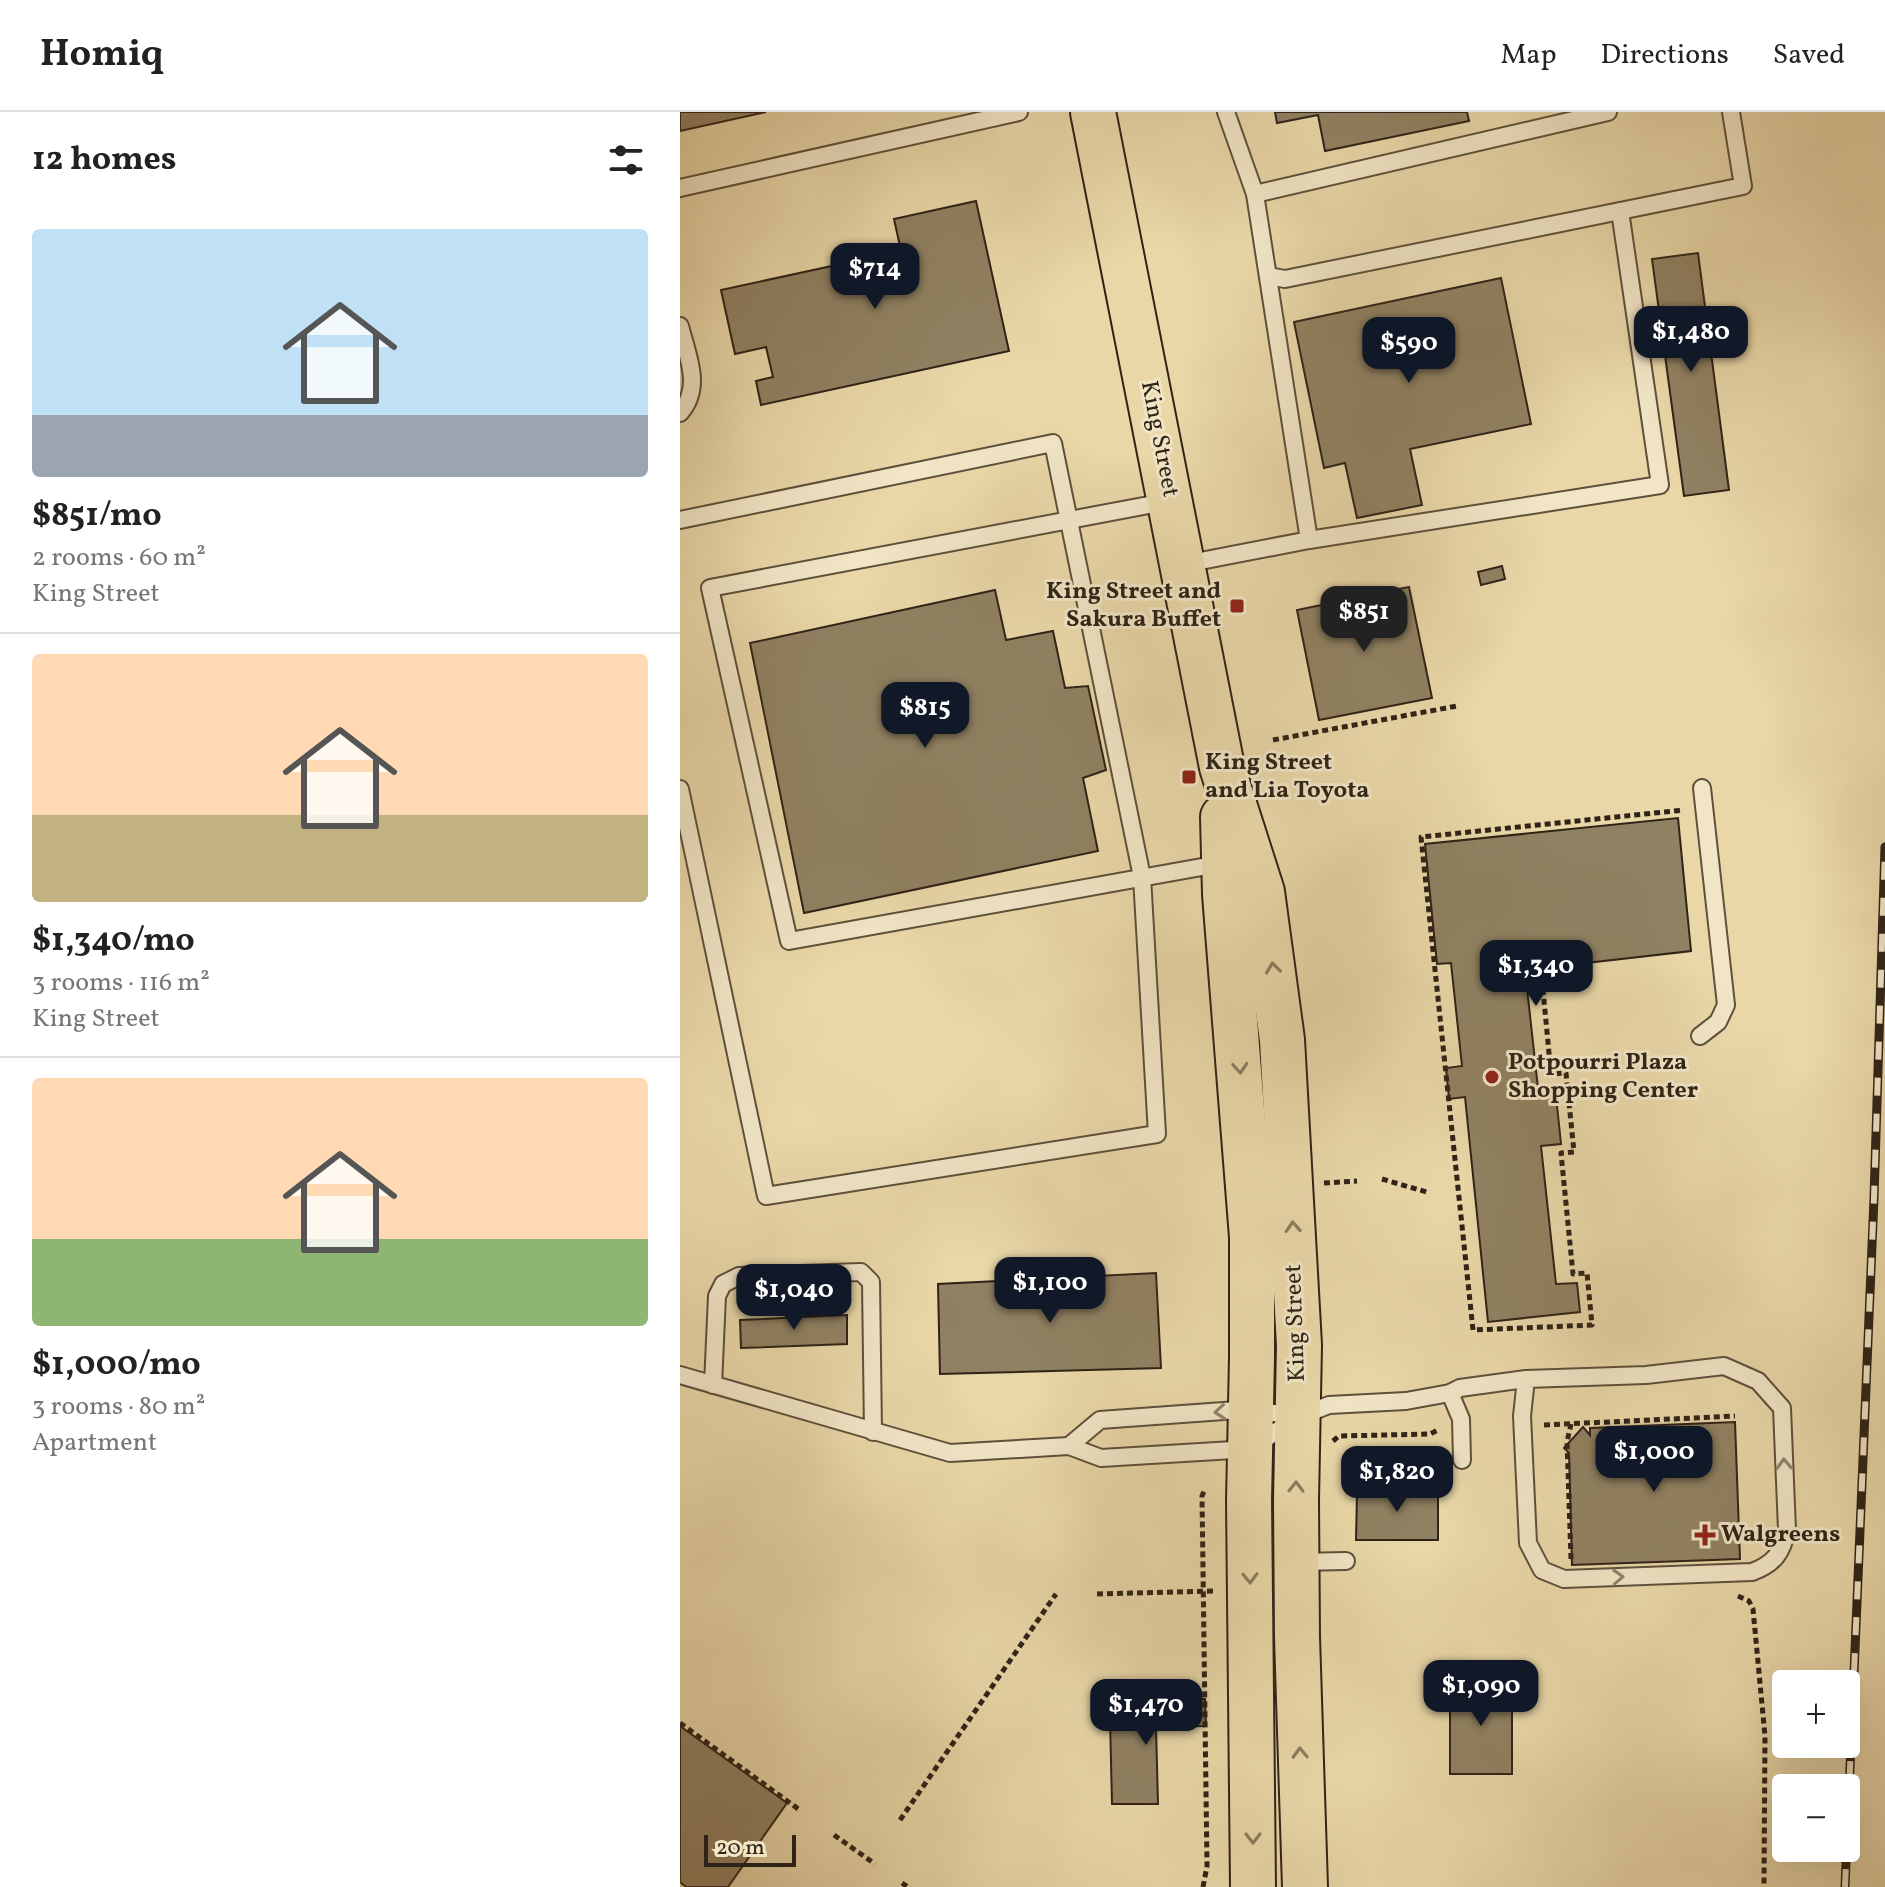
<!DOCTYPE html>
<meta charset="utf-8">
<style>
body{margin:0;font-family:Vollkorn,serif;background:#f2f2f2;color:#222;height:100vh;display:flex;flex-direction:column;font-size:30px;white-space:nowrap}
*{box-sizing:border-box;margin:0}
p{font-size:26px;color:#767676}
.icon{flex:none;width:44px;height:44px;fill:none;stroke:currentColor;stroke-width:2;stroke-linecap:round;stroke-linejoin:round}
.map{position:relative;flex:1;overflow:hidden}
.side{display:flex;flex-direction:column;background:#fff;width:680px}
.side>*{flex:none}
.buttons{position:absolute;left:1092px;top:1558px;display:grid;gap:16px}
.buttons a{display:grid;place-items:center;width:88px;height:88px;border-radius:8px;background:#fff;box-shadow:0 8px 32px #0002;font-size:40px}
.scale{position:absolute;left:24px;bottom:20px;width:92px;box-sizing:border-box;padding-left:8px;border:4px solid #2f2317;border-top:0;font-size:22px;line-height:28px;white-space:nowrap;color:#2f2317;-webkit-text-stroke:6px #f1e5c6;paint-order:stroke}
.price{position:absolute;translate:-50% -68px;padding:0 18px;border-radius:16px;background:#111827;color:#fff;font-size:26px;line-height:52px;filter:drop-shadow(0 2px 4px #0008)}
.price::after{content:'';position:absolute;left:50%;top:48px;width:24px;height:18px;margin-left:-12px;background:inherit;clip-path:polygon(0 0,100% 0,50% 100%)}
.price.active{background:#222;color:#fff}
ul{padding:0;list-style:none}
li{display:grid;align-content:center;gap:16px;height:424px;padding:0 32px}
li+li{border-top:2px solid #e0e0e0}
li span{display:grid;place-items:center;height:248px;border-radius:8px;color:#555}
li>.icon{margin-inline-start:auto}
span .icon{width:144px;height:144px;fill:#fffc;stroke-width:1}
li b{font-size:34px}
h2{display:flex;justify-content:space-between;align-items:center;height:96px;padding:0 32px;font-size:34px}
header{display:flex;align-items:center;gap:48px;box-sizing:border-box;height:112px;padding:0 40px;background:#fff;border-bottom:2px solid #e0e0e0}
header strong{font-size:38px}
nav{display:flex;gap:44px;margin-inline-start:auto;font-size:28px}
main{display:flex;flex:1;min-height:0}
.map>svg:first-child{display:block}
.building{fill:#908162;stroke:#2f2317;stroke-width:2}
.lines{fill:none;stroke-linecap:round;stroke-linejoin:round}
.lane-casing{stroke:#5e503b;stroke-width:20}
.primary-casing{stroke:#2f2317;stroke-width:48}
.path{stroke:#2f2317;stroke-width:5;stroke-dasharray:6 4;stroke-linecap:butt}
.lane{stroke:#f1e5c6;stroke-width:16}
.primary{stroke:#e9d7a8;stroke-width:44}
.rail-casing{stroke:#2f2317;stroke-width:9}
.rail{stroke:#f1e5c6;stroke-width:6;stroke-dasharray:18;stroke-linecap:butt}
.oneway{stroke:#8c7d60}
.oneway2{stroke:#90846e}
.poi-dot{fill:#8f2418;stroke:#f1e5c6;stroke-width:3}
.labels{text-anchor:middle;dominant-baseline:central;stroke-width:6;stroke-linejoin:round;paint-order:stroke}
.street-label{font-size:24px;fill:#2f2317;stroke:#f1e5c6}
.poi-label{font-size:24px;font-weight:bold;fill:#2f2317;stroke:#f1e5c6;text-anchor:start}
</style>
<header>
<strong>Homiq</strong>
<nav><a>Map</a><a>Directions</a><a>Saved</a></nav>
</header>
<main>
<section class="side">
<h2>12 homes<svg class="icon" aria-label="filters" viewBox="0 0 24 24"><path d="M4 7h16M4 17h16"/><circle cx="9" cy="7" r="2"/><circle cx="15" cy="17" r="2"/></svg></h2>
<ul>
<li><span style="background:linear-gradient(#bfe0f5 75%,#9aa5b1 0)"><svg class="icon" aria-label="home" viewBox="0 0 24 24"><path d="M3 11l9-7 9 7M6 9v11h12V9"/></svg></span><div><b>$851/mo</b><p>2 rooms · 60 m²</p><p>King Street</p></div></li>
<li><span style="background:linear-gradient(#ffd9b3 65%,#c2b280 0)"><svg class="icon" aria-label="home" viewBox="0 0 24 24"><path d="M3 11l9-7 9 7M6 9v11h12V9"/></svg></span><div><b>$1,340/mo</b><p>3 rooms · 116 m²</p><p>King Street</p></div></li>
<li><span style="background:linear-gradient(#ffd9b3 65%,#8fb573 0)"><svg class="icon" aria-label="home" viewBox="0 0 24 24"><path d="M3 11l9-7 9 7M6 9v11h12V9"/></svg></span><div><b>$1,000/mo</b><p>3 rooms · 80 m²</p><p>Apartment</p></div></li>
</ul>
</section>
<div class="map">
<svg width="1205" height="1775" viewBox="0 0 1205 1775">
<rect width="100%" height="100%" fill="#e9d7a8"/>
<filter id="stains"><feTurbulence type="fractalNoise" baseFrequency=".0025" numOctaves="4"/><feColorMatrix values="0 0 0 0 .2 0 0 0 0 .09 0 0 0 0 .02 0 0 0 .5 -.17"/></filter>
<radialGradient id="worn" r=".72"><stop offset=".6" stop-color="#630" stop-opacity="0"/><stop offset="1" stop-color="#630" stop-opacity=".3"/></radialGradient>
<g class="building">
<path d="M0,0H86L0,19Z"/>
<path d="M595,0H787L789,9L645,39L638,3L597,11Z"/>
<path d="M296,89L329,239L81,293L76,269L93,265L86,235L55,242L41,178L221,139L214,107Z"/>
<path d="M1018,141L1049,378L1004,384L972,147Z"/>
<path d="M821,166L851,312L730,337L742,393L677,406L665,351L644,356L614,210Z"/>
<path d="M822,454L825,467L801,473L798,460Z"/>
<path d="M729,475L752,586L639,608L617,498Z"/>
<path d="M315,478L326,528L373,519L385,576L408,574L426,658L403,666L418,739L124,801L70,531Z"/>
<path d="M998,706L1011,839L845,858L858,976L875,974L881,1032L861,1034L876,1172L897,1171L900,1200L808,1210L785,985L769,987L766,956L782,954L771,851L757,852L745,732Z"/>
<path d="M476,1161L481,1256L260,1262L258,1172Z"/>
<path d="M167,1203V1232L61,1236L60,1208Z"/>
<path d="M1055,1310L1060,1447L892,1453L889,1341L884,1336L903,1315L910,1323V1316Z"/>
<path d="M733,1369V1383H758V1428H676L677,1382H692V1370Z"/>
<rect x="770" y="1570" width="62" height="92"/>
<path d="M525,1587L526,1614L476,1615L478,1692H432L430,1606L464,1605V1588Z"/>
<path d="M0,1614L107,1691L48,1775H6L0,1770Z"/>
</g>
<g class="lines">
<g class="lane-casing">
<g id="lane">
<path d="M546,0L575,82L928,0"/>
<path d="M0,76L339,0"/>
<path d="M575,82L629,428"/>
<path d="M588,164L605,167L940,99"/>
<path d="M0,214C7,243 23,275 0,301"/>
<path d="M490,389L30,476L109,829L544,751"/>
<path d="M0,408L373,331L462,765L477,1022L86,1084L0,677"/>
<path d="M505,452L629,428L980,373L940,99L1063,74L1051,0"/>
<path d="M1020,924L1038,910L1046,893L1022,676"/>
<path d="M0,1263L270,1341L389,1334L421,1346L570,1337L618,1305L649,1293L726,1289L770,1281L780,1276L846,1267L966,1263L1044,1254L1078,1269L1102,1296L1107,1418C1102,1441 1094,1452 1072,1460L884,1467L862,1458L848,1431L842,1304L846,1267"/>
<path d="M33,1273L37,1184L43,1172L59,1164L181,1160L191,1170L193,1320"/>
<path d="M770,1281L781,1307L782,1348"/>
<path d="M389,1334L420,1308L571,1297L617,1305"/>
<path d="M618,1450L666,1449"/>
</g>
</g>
<g class="primary-casing">
<g id="primary">
<path d="M413,0L542,655L582,780L602,928L619,1233L616,1388L617,1525L625,1775"/>
<path d="M543,705L545,782L572,1125V1245L569,1389L573,1775"/>
</g>
</g>
<g class="path">
<path d="M593,628L777,594"/>
<path d="M861,857L871,962L886,961L894,1040L881,1041L893,1162L907,1161L912,1213L793,1218L741,725L1004,698"/>
<path d="M702,1067L750,1081"/>
<path d="M644,1071L677,1069"/>
<path d="M864,1313L1055,1304"/>
<path d="M653,1329L659,1324L750,1322L760,1317"/>
<path d="M891,1447L887,1330L891,1312"/>
<path d="M417,1482L536,1479"/>
<path d="M1058,1484L1069,1489L1073,1497L1085,1624L1084,1775"/>
<path d="M0,1611L121,1699"/>
<path d="M220,1708L376,1482"/>
<path d="M154,1723L195,1752"/>
<path d="M222,1771L228,1775"/>
<path d="M523,1775L527,1754L522,1384L525,1377"/>
</g>
<use href="#lane" class="lane"/>
<use href="#primary" class="primary"/>
<g class="rail-casing">
<path id="rail" d="M1165,1775L1194,1086L1205,735"/>
</g>
<use href="#rail" class="rail"/>
</g>
<defs><path id="oneway-chevron" d="M-2-3.5L2.5 0L-2 3.5" fill="none" stroke-width="1.6" stroke-linecap="round" stroke-linejoin="round" transform="scale(2)"/></defs>
<g class="oneway">
<use href="#oneway-chevron" transform="translate(593 856) rotate(-97)"/>
<use href="#oneway-chevron" transform="translate(560 956) rotate(86)"/>
<use href="#oneway-chevron" transform="translate(613 1115) rotate(-93)"/>
<use href="#oneway-chevron" transform="translate(616 1375) rotate(-89)"/>
<use href="#oneway-chevron" transform="translate(570 1466) rotate(89)"/>
<use href="#oneway-chevron" transform="translate(620 1641) rotate(-92)"/>
<use href="#oneway-chevron" transform="translate(573 1726) rotate(90)"/>
</g>
<g class="oneway2">
<use href="#oneway-chevron" transform="translate(540 1300) rotate(175)"/>
<use href="#oneway-chevron" transform="translate(1104 1352) rotate(-92)"/>
<use href="#oneway-chevron" transform="translate(938 1465) rotate(-2)"/>
</g>
<g class="poi-dot">
<rect x="549" y="486" width="16" height="16" rx="4"/>
<rect x="501" y="657" width="16" height="16" rx="4"/>
<circle cx="812" cy="965" r="8"/>
<path d="M1021 1411h8v8h8v8h-8v8h-8v-8h-8v-8h8z"/>
</g>
<g class="labels">
<g class="street-label">
<text transform="translate(479 327) rotate(79)">King Street</text>
<text transform="translate(616 1211) rotate(-92)">King Street</text>
</g>
<g class="poi-label">
<text x="541" y="480" text-anchor="end">King Street and<tspan x="541" dy="28">Sakura Buffet</tspan></text>
<text x="525" y="651">King Street<tspan x="525" dy="28">and Lia Toyota</tspan></text>
<text x="828" y="951">Potpourri Plaza<tspan x="828" dy="28">Shopping Center</tspan></text>
<text x="1041" y="1423">Walgreens</text>
</g>
</g>
<rect width="100%" height="100%" filter="url(#stains)"/>
<rect width="100%" height="100%" fill="url(#worn)"/>
</svg>
<div class="buttons">
<a>+</a>
<a>−</a>
</div>
<div class="scale">20 m</div>
<b class="price" style="left:195px;top:199px">$714</b>
<b class="price" style="left:1011px;top:262px">$1,480</b>
<b class="price" style="left:729px;top:273px">$590</b>
<b class="price active" style="left:684px;top:542px">$851</b>
<b class="price" style="left:245px;top:638px">$815</b>
<b class="price" style="left:856px;top:896px">$1,340</b>
<b class="price" style="left:370px;top:1213px">$1,100</b>
<b class="price" style="left:114px;top:1220px">$1,040</b>
<b class="price" style="left:974px;top:1382px">$1,000</b>
<b class="price" style="left:717px;top:1402px">$1,820</b>
<b class="price" style="left:801px;top:1616px">$1,090</b>
<b class="price" style="left:466px;top:1635px">$1,470</b>
</div>
</main>
